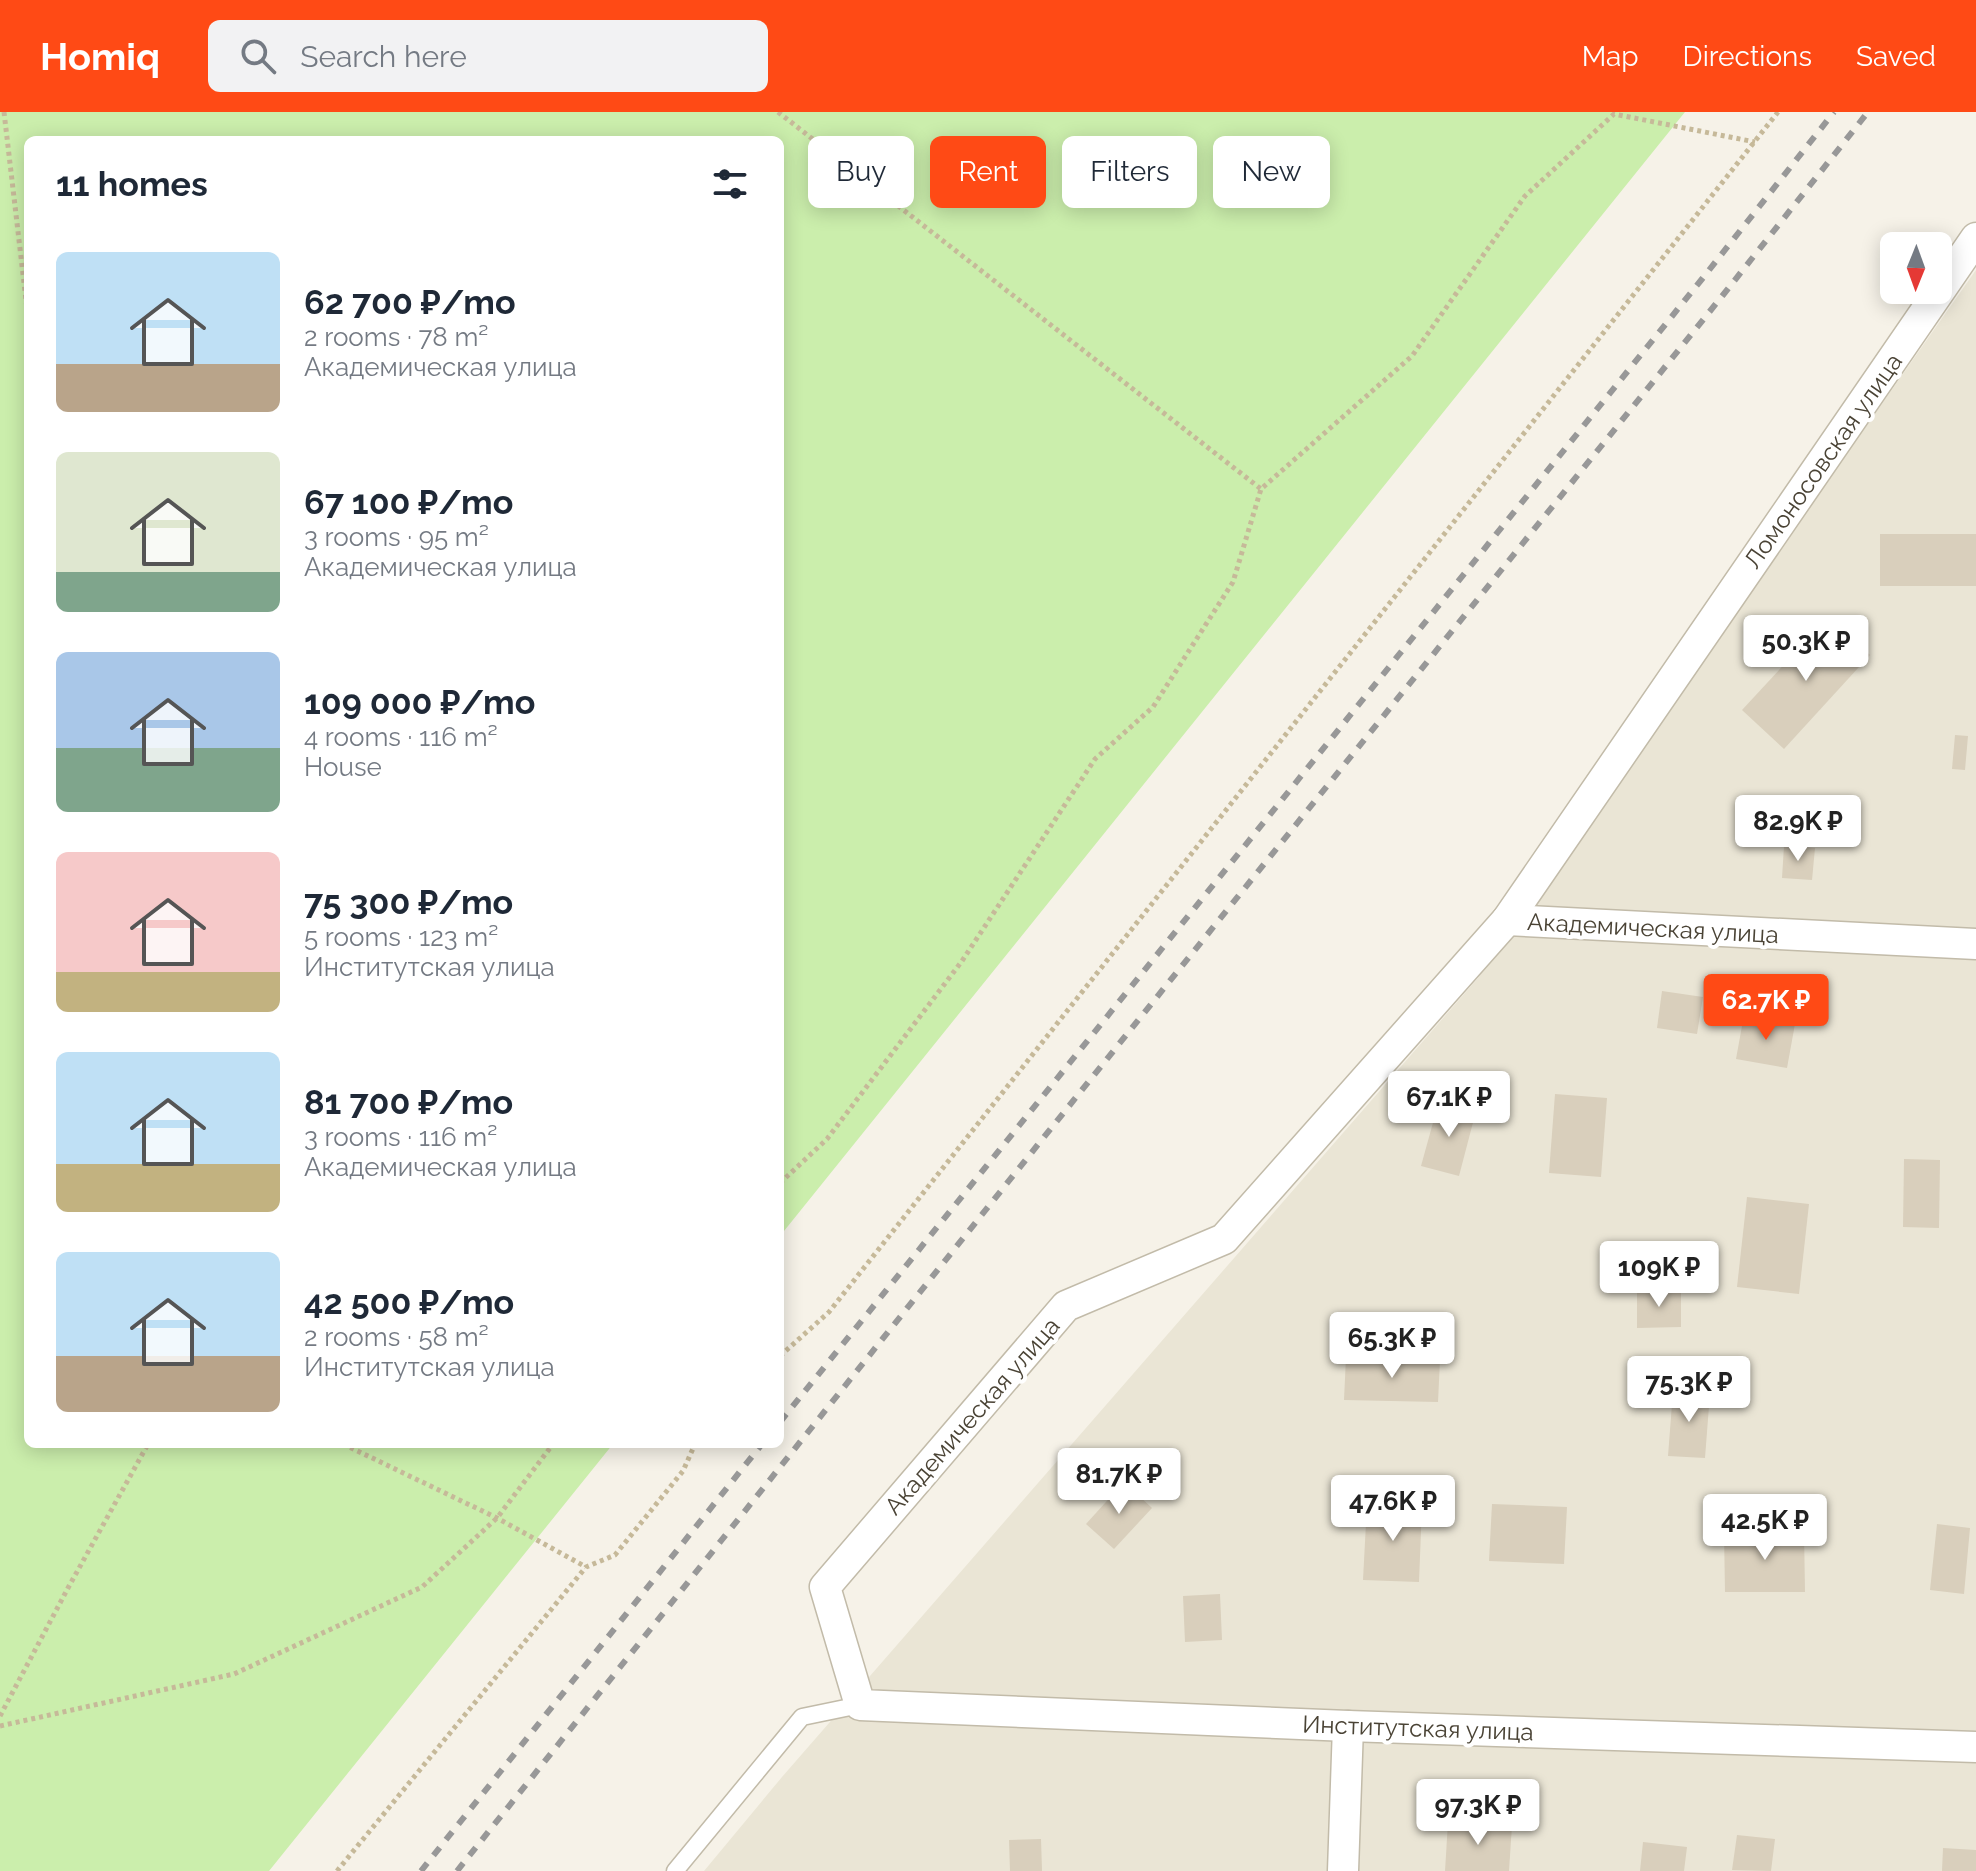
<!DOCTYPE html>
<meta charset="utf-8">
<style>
body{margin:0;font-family:Raleway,sans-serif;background:#f2f2f3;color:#1f2937;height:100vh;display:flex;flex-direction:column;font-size:30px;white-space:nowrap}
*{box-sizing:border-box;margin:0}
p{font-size:26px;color:#747a83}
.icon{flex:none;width:44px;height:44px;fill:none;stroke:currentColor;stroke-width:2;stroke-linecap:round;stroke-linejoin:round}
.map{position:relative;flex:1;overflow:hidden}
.details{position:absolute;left:24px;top:24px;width:760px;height:1312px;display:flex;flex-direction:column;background:#fff;border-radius:12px;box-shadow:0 4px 20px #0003}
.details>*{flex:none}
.top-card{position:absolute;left:808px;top:24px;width:760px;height:72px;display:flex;gap:16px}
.needle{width:52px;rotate:181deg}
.buttons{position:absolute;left:1880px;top:120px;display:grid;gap:16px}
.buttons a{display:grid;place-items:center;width:72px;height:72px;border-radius:12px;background:#fff;box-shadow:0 4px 20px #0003;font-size:40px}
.price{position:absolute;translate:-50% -68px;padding:0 18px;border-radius:8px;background:#fff;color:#222;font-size:26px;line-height:52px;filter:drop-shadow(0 2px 4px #0008)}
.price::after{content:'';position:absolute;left:50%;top:48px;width:24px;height:18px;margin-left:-12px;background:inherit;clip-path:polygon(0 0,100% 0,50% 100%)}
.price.active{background:#ff4a15;color:#fff}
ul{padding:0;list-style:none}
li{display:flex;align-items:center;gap:24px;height:200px;padding:0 32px}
li span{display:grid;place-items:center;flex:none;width:224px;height:160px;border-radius:12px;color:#555}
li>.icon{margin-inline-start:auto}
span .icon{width:96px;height:96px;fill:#fffc;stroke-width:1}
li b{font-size:34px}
h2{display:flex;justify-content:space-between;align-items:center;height:96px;padding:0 32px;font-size:34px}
.chip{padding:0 28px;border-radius:12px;background:#fff;box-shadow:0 4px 20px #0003;font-size:28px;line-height:72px}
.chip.active{background:#ff4a15;color:#fff}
header{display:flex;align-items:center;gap:48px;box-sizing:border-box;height:112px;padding:0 40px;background:#ff4a15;color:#fff}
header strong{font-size:38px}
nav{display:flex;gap:44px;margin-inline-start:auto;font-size:28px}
.search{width:560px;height:72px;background:#f2f2f3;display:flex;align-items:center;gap:20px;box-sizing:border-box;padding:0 28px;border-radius:12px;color:#747a83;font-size:30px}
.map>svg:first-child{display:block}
.residential{fill:#eae5d5}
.green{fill:#cbeeac}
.building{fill:#d9cfbc}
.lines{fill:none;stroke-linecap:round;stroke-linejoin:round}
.service-casing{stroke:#c2bba9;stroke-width:19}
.minor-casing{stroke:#c2bba9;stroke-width:33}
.path{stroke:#c6b999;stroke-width:5;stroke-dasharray:4 4;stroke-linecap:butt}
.service{stroke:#fff;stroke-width:16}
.minor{stroke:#fff;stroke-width:30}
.rail{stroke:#989898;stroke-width:6;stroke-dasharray:10 10;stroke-linecap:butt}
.labels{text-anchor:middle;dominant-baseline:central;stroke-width:8;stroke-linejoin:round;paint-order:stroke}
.street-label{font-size:24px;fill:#4a4335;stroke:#fff}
</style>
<header>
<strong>Homiq</strong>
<div class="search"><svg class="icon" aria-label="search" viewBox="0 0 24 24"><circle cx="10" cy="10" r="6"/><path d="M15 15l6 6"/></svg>Search here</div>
<nav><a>Map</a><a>Directions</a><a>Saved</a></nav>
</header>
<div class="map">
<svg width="1976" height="1759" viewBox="0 0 1976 1759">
<rect width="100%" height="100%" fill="#f6f2e8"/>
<path class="residential" d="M1976,158V1759H704L782,1665L1478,866Z"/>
<path class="green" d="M0,0H1685L780,1124V28H28V1332H613L269,1759H0Z"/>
<g class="building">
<rect x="1880" y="422" width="96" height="52"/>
<path d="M1828,505L1870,543L1784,637L1742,598Z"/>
<path d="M1955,623L1968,624L1965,658L1952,657Z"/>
<path d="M1784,734L1815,736L1812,768L1782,766Z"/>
<path d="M1662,879L1703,885L1697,922L1657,916Z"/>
<path d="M1744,903L1795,912L1787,956L1736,947Z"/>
<path d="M1555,982L1607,986L1601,1065L1549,1061Z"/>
<path d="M1439,989L1476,999L1459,1064L1421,1054Z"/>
<path d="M1904,1047L1940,1048L1939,1116L1903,1115Z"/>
<path d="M1747,1085L1809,1092L1799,1182L1737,1175Z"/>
<path d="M1681,1178V1215L1637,1216V1179Z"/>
<path d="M1346,1245L1440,1248L1438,1290L1344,1288Z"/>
<path d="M1673,1279L1710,1281L1705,1346L1668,1344Z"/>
<path d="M1124,1370L1152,1396L1114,1437L1086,1412Z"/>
<path d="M1367,1392L1422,1394L1419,1470L1363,1468Z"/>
<path d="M1492,1392L1567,1395L1564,1452L1489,1449Z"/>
<path d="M1937,1412L1970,1416L1964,1482L1930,1478Z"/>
<path d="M1804,1419L1805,1480H1725L1724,1420Z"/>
<path d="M1220,1482L1222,1528L1185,1530L1183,1484Z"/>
<path d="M1448,1710L1512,1713L1509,1759H1445Z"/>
<path d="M1737,1723L1775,1727L1771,1759L1732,1758Z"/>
<path d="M1041,1727L1042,1759H1010L1009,1728Z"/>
<path d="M1643,1730L1687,1735L1684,1759H1640Z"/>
<path d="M1943,1736L1976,1738V1759H1942Z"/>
</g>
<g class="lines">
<g class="service-casing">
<path id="service" d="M675,1759L802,1605L860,1593"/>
</g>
<g class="minor-casing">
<g id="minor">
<path d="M1976,126L1507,808L1224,1127L1066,1194L825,1475L860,1593L1348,1614L1976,1635"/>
<path d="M1507,808L1976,832"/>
<path d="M1343,1759L1348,1614"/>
</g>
</g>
<g class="path">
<path d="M4,0L28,205"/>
<path d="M778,0L1261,377"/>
<path d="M780,1071L827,1027L962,849L1095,647L1153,595L1233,470L1261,377L1412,244L1525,84L1614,2L1755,30"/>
<path d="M780,1244L829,1200L1778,0"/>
<path d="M343,1332L497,1406L586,1455"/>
<path d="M0,1604L68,1476L148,1332"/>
<path d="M0,1614L234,1562L422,1475L497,1406L553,1332"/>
<path d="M337,1759L586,1455L615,1443L683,1359L695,1332"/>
</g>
<use href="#service" class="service"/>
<use href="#minor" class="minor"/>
<g class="rail">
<path d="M780,1310L1702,167L1834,0"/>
<path d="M421,1759L762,1332"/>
<path d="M457,1759L1044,1025L1723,183L1868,0"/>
</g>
</g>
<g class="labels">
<g class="street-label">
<text transform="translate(1823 349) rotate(-55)">Ломоносовская улица</text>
<text transform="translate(1653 816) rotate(3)">Академическая улица</text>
<text transform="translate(972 1304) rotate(-49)">Академическая улица</text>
<text transform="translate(1418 1616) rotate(2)">Институтская улица</text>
</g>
</g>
</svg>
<div class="buttons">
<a><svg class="needle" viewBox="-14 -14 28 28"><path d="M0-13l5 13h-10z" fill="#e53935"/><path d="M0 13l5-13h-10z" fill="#747a83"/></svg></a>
</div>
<b class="price" style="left:1806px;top:571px">50.3K ₽</b>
<b class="price" style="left:1798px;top:751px">82.9K ₽</b>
<b class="price active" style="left:1766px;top:930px">62.7K ₽</b>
<b class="price" style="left:1449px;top:1027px">67.1K ₽</b>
<b class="price" style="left:1659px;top:1197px">109K ₽</b>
<b class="price" style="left:1392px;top:1268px">65.3K ₽</b>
<b class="price" style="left:1689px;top:1312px">75.3K ₽</b>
<b class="price" style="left:1119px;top:1404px">81.7K ₽</b>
<b class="price" style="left:1393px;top:1431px">47.6K ₽</b>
<b class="price" style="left:1765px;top:1450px">42.5K ₽</b>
<b class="price" style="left:1478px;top:1735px">97.3K ₽</b>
<div class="top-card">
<a class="chip">Buy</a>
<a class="chip active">Rent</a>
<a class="chip">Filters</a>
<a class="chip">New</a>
</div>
<section class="details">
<h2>11 homes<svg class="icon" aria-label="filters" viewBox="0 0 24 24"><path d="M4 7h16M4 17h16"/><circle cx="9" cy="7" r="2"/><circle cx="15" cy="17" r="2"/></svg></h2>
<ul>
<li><span style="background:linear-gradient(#bfe0f5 70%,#b9a48a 0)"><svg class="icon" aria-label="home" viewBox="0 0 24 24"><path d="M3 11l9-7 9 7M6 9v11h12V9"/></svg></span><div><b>62 700 ₽/mo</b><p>2 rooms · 78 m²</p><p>Академическая улица</p></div></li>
<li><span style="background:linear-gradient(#dfe7d0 75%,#7fa58c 0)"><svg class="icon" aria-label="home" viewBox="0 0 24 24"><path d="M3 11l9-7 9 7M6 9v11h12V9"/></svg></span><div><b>67 100 ₽/mo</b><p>3 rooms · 95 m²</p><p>Академическая улица</p></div></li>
<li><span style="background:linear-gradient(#a9c7e8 60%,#7fa58c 0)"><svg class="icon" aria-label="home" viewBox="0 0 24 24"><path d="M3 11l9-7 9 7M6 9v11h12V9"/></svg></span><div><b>109 000 ₽/mo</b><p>4 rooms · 116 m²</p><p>House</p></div></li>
<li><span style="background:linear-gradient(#f6c9c9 75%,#c2b280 0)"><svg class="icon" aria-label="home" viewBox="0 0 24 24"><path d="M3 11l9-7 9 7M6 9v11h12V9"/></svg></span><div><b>75 300 ₽/mo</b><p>5 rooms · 123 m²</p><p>Институтская улица</p></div></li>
<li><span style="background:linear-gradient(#bfe0f5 70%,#c2b280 0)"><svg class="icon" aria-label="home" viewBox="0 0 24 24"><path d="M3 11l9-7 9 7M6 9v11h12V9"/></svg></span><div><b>81 700 ₽/mo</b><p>3 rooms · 116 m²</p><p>Академическая улица</p></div></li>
<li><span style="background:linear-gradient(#bfe0f5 65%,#b9a48a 0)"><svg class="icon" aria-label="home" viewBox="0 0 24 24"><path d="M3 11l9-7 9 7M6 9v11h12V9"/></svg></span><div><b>42 500 ₽/mo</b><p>2 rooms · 58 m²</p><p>Институтская улица</p></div></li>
</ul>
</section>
</div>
